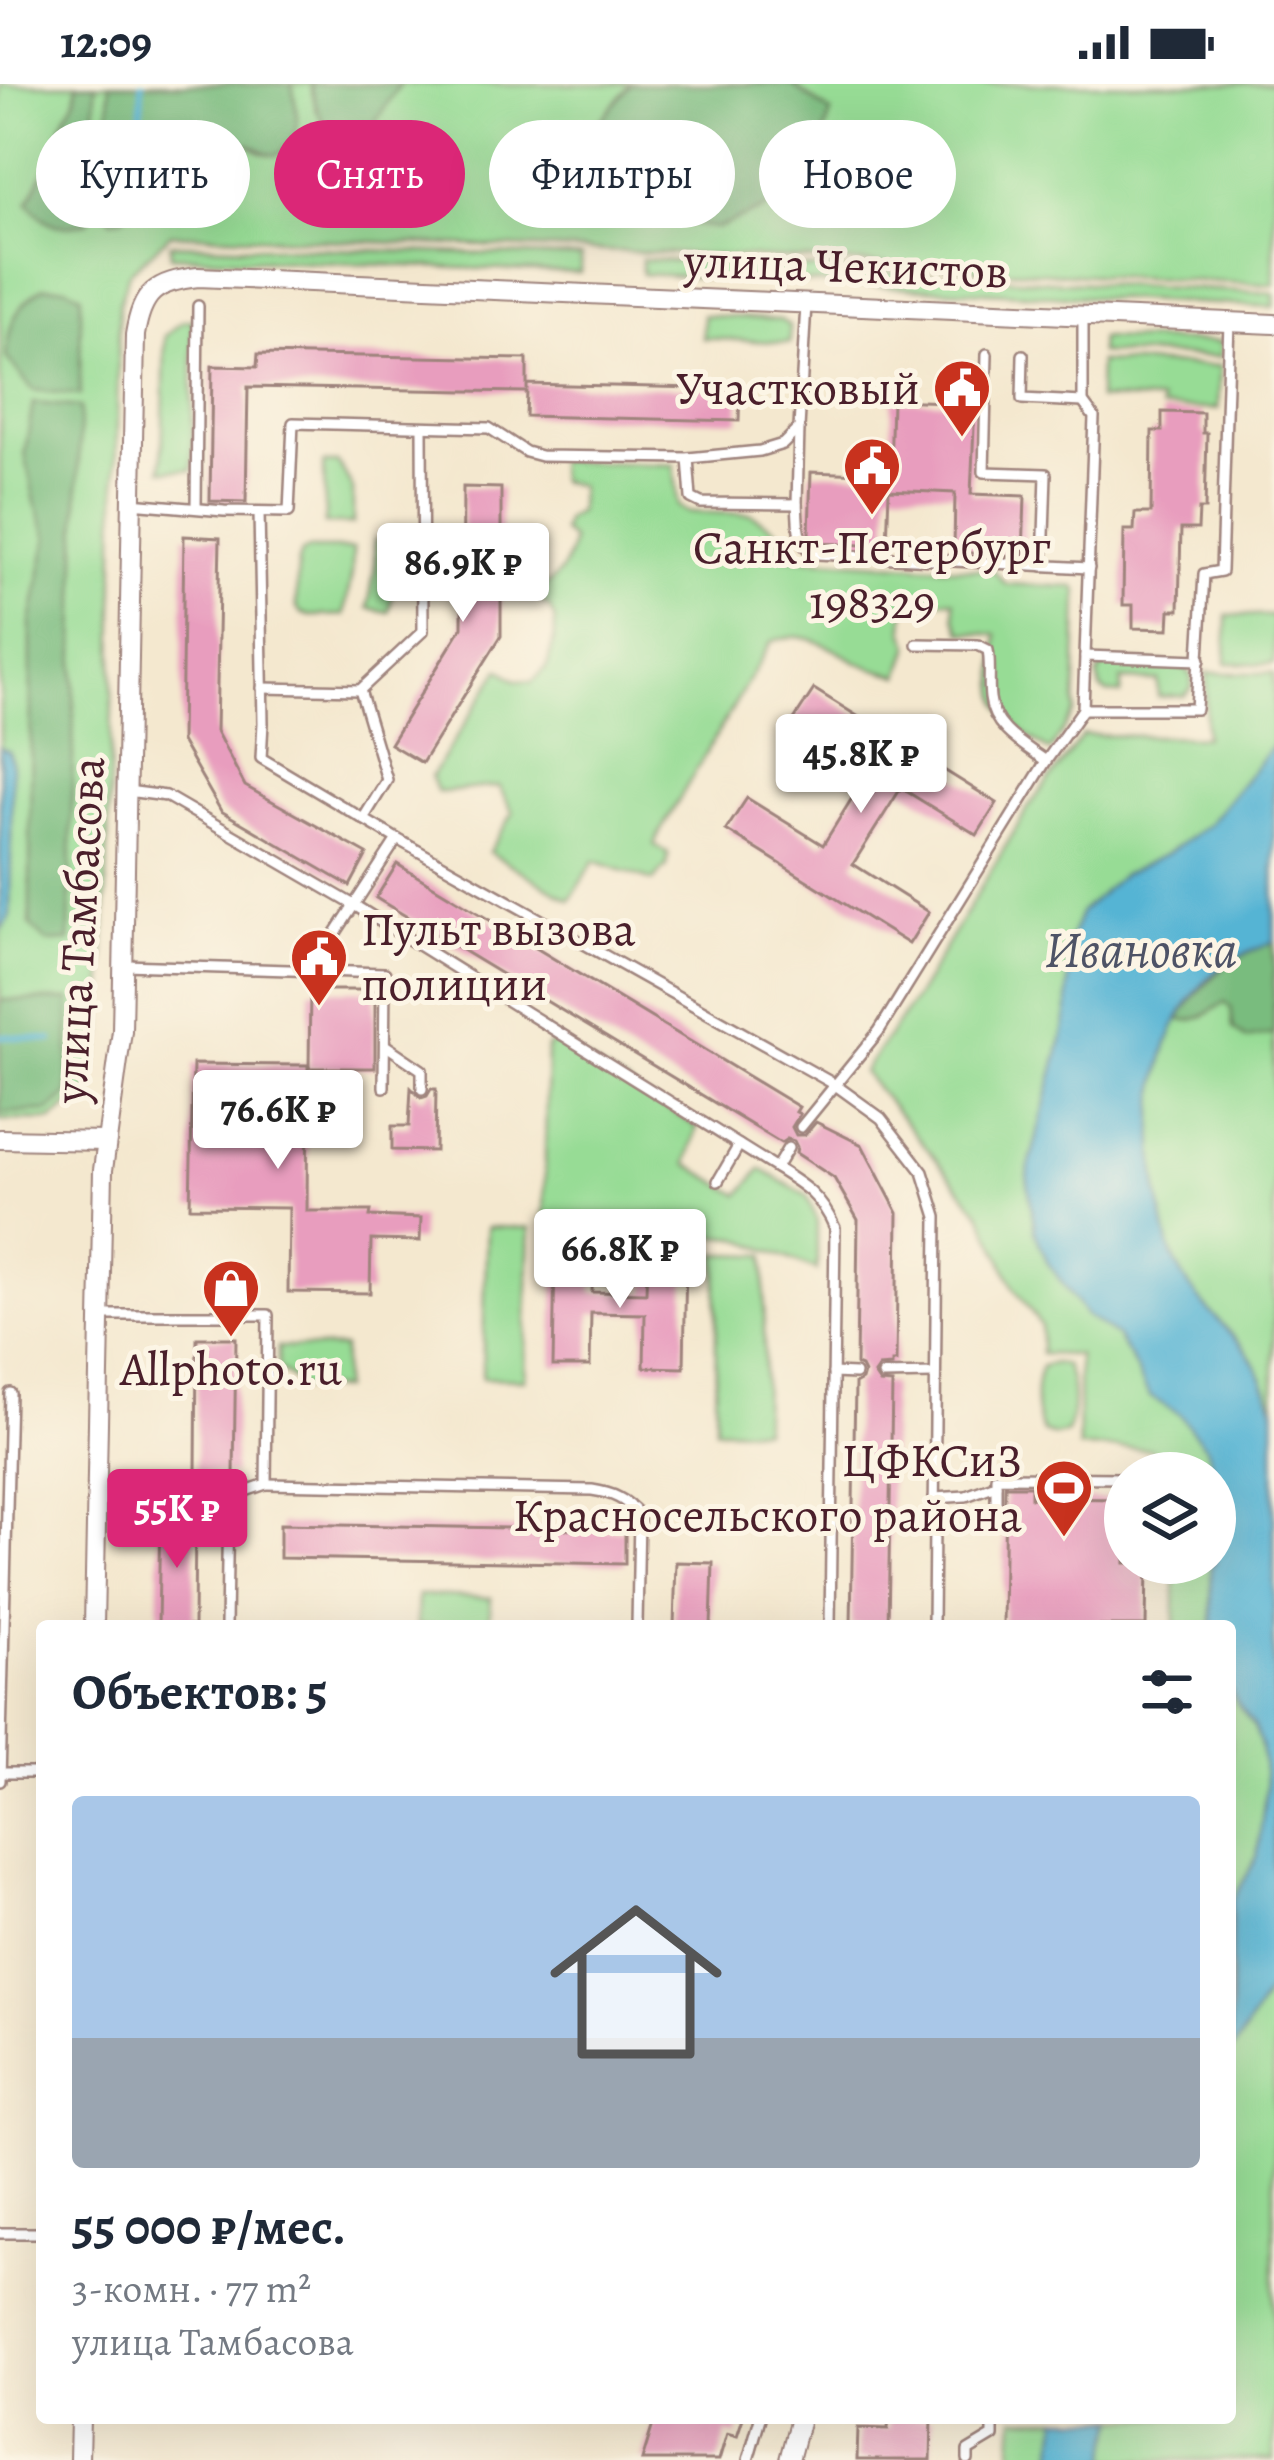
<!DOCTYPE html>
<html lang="ru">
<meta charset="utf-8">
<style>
body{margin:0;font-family:Alegreya,serif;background:#f6f6f7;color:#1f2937;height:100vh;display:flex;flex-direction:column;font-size:45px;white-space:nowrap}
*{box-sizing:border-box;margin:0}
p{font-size:39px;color:#747a83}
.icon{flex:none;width:66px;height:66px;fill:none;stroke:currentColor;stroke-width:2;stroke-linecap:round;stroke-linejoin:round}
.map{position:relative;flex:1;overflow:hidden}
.sheet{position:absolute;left:36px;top:1536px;width:1200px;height:804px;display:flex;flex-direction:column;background:#fff;border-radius:12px;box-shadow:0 12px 48px #0002}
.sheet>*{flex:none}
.hud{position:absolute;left:36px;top:36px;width:1203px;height:108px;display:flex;gap:24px}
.buttons{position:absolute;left:1104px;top:1368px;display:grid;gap:24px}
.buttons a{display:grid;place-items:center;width:132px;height:132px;border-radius:50%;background:#fff;box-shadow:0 12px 48px #0002;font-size:60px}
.price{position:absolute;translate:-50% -102px;padding:0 27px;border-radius:12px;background:#fff;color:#222;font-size:39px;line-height:78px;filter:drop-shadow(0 3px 6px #0008)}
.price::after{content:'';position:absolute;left:50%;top:72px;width:36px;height:27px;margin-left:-18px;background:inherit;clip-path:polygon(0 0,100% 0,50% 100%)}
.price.current{background:#db2777;color:#fff}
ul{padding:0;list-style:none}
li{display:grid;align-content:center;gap:24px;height:636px;padding:0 36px}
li+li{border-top:3px solid #e0e1e3}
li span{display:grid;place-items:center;height:372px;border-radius:12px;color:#555}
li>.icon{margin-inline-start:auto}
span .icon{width:216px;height:216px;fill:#fffc;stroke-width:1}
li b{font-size:51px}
h2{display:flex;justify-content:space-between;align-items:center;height:144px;padding:0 36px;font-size:51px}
.tag{padding:0 42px;border-radius:54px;background:#fff;box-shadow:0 12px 48px #0002;font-size:42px;line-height:108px}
.tag.current{background:#db2777;color:#fff}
.status{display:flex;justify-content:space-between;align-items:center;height:84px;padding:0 60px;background:#fff;direction:ltr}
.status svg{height:33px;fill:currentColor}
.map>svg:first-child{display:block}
.green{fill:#97dc95;stroke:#707e60;stroke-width:3}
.forest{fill:#79bc7e;stroke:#626e54;stroke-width:3}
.water{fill:#55b4d4;stroke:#506a80;stroke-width:3}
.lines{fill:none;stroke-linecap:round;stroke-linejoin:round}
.stream{stroke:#55b4d4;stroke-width:6}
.building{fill:#e89dbe}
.service-casing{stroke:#9f847d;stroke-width:14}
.minor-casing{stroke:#9f847d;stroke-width:22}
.service{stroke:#fff;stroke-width:9}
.minor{stroke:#fff;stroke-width:18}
.labels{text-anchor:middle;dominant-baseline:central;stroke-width:10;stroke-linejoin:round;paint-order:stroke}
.street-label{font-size:48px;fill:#4a1f2b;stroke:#fcf5e5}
.poi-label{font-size:48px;fill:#4a1f2b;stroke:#fcf5e5;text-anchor:end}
.water-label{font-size:51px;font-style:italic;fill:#4e5366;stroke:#fcf5e5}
</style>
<div class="status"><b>12:09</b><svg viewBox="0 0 49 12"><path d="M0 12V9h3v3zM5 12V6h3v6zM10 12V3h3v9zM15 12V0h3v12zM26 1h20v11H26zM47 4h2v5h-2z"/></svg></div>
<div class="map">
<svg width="1274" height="2376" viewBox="0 0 1274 2376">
<rect width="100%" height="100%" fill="#fcf5e5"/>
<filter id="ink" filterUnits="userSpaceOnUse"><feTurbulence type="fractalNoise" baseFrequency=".00833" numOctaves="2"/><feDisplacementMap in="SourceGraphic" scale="24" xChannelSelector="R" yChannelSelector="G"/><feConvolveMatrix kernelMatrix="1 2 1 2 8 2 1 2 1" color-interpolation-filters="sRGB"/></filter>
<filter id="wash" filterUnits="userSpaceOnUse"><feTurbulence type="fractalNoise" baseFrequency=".004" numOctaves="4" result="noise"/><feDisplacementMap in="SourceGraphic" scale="48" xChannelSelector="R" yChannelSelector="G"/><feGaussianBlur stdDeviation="2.7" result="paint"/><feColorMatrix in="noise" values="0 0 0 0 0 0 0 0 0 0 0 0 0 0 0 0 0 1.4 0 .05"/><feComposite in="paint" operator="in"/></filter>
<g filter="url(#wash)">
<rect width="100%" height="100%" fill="#f4e8cf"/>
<g class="green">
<path d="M0,0H170L171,81C194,71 218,56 244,60C254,62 259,70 270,70C307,70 295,23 292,0H311L316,26L365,54L400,0H631L601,36L569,56L610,108L669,137L718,144L831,29L791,0H1274V201L716,171L171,150L129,189L119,220L113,588L102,952L87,1007L52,1036H0Z"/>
<path d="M170,160L581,173L580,189L171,172Z"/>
<path d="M642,175L1274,209V223L642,190Z"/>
<path d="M703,231L781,236L789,242L790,259L703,254Z"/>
<path d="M193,236L192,386H162L165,252L183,237Z"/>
<path d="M1100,254L1221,258L1220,273L1099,269Z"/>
<path d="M1099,278L1220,282L1218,325L1161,324V317L1098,315Z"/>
<path d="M557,377L674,381L678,422L687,428L751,430L784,450L789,465L787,473L993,486L1006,500L1075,503L1078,507L1075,628L1050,667C1032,656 1008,639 1000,620C993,604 997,569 997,551L962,548L955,533L954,516H905L904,546L910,561L900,592C888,588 874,586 862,580C832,566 805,542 771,558L660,748L654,761L668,770L667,782L653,797L594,777L570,816L489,768L513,729L499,703C478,702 458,708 437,708L431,693L500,585L516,596L532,598L547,583L555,552V536L549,523L533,513L536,506C559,497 569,479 572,456L562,447L566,435L578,428L579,402L558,396Z"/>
<path d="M324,379H338L353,405V440H325Z"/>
<path d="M375,456L397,457L395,499L389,528L368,524L375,484Z"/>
<path d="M309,465H353L352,489L344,531L309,532L301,529L296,522L298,478L301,469Z"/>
<path d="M1227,531L1274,532V580L1226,579Z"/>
<path d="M1114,578L1168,580L1186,585L1191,591L1192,604L1184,612L1158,613V597L1122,596L1121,610L1107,609L1101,605L1097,592L1104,581Z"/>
<path d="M1207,589H1274V2376H1012L1015,2334H1230V1542H1175V1479H1215V1389H1172L1170,1377L1150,1365L1079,1364L1078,1271L1041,1270V1242L1014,1203L981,1129L863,988L917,911L1030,721L1083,651L1205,653Z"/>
<path d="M556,957L697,1043L687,1080L740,1111L761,1085L807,1112L817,1137V1186L738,1154L544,1138L547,963Z"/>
<path d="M487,1143L530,1144L525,1295L482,1294Z"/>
<path d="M717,1170L765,1171L763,1345H715Z"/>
<path d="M278,1263L343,1264L342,1305L304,1304L278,1284Z"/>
<path d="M1054,1279L1065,1281C1075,1298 1075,1330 1067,1349L1055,1352L1043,1348C1034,1332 1033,1299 1042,1282Z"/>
<path d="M418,1511L491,1514L489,1542H417Z"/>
</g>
<g class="forest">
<path d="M77,0H96L92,129L88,137C59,148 47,141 28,118C44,92 53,65 64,36C71,17 76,25 77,0Z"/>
<path d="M110,0H292C297,31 306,52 276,71C264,69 259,65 249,61C226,53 168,78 149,92C139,100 132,121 124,133L112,136L107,130Z"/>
<path d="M311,0H400L365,54L351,58L336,56C320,38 315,23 311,0Z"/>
<path d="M631,0H791L831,29L818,68L780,118L718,144L670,137L610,108L569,76V56L601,36Z"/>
<path d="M43,203H65L81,210L80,311L33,306L6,273C9,239 15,223 43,203Z"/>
<path d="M33,319L80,323L69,857L47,858L30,841L31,538L48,453L35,418L25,369Z"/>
<path d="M1274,857V950L1246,955L1233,944L1231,924L1225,918C1212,927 1195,941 1178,935L1194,913L1227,879Z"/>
<path d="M0,916H70L68,1011L49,1027L0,1029Z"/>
</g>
<g class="water">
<path d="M1274,660V857C1258,866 1238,871 1224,881C1149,937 1145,1045 1162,1128C1168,1158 1169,1170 1186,1197C1201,1221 1221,1238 1240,1259C1256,1276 1267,1303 1274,1325V1898L1230,1971L1232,1818L1257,1773L1266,1703L1261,1662L1254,1642L1238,1621L1230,1604V1542H1212L1211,1479H1215V1389L1206,1363L1179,1330L1149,1312L1131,1275L1116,1252L1086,1232L1048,1179L1035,1148L1027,1091L1063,951L1068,925L1069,858L1081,828L1122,791L1166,770L1209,740Z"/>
<path d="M0,663L9,668L12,683L10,832L0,847Z"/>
<path d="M1058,2334H1118L1109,2362L1108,2376H1054Z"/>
</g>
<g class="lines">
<g class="stream">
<path d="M139,78L142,0"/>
<path d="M0,952L51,956"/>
</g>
</g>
<g id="blocks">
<g class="building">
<path d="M258,270L527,275V306V300L740,305L739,337L526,332L527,308L248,303L246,418L210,417L212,282L257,283Z"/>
<path d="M892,316L975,319L971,410L1025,412L1023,472L954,468L955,409L889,406L887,462L816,459L812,456L809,449L811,388L890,391Z"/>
<path d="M1162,328L1203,329V349H1207L1205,425H1199L1198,445H1181L1179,526H1170L1169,545L1133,544V521H1123L1124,446H1134L1135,429H1151L1152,347H1162Z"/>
<path d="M463,403L501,404V552L422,679L390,660L462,543Z"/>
<path d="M184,452L220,454L216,647L245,702L367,770L350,802L221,727L181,657Z"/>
<path d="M814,605L997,719L977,751L901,704L853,780L929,828L909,860L726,746L747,714L823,761L870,685L793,637Z"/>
<path d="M397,780L799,1023L796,1028L800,1030L792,1043L796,1051H805L816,1038L862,1061L898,1129L896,1278H892V1282L879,1283L874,1290L880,1299L892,1300L888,1542H851L855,1300L862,1296L864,1289L861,1283L856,1281L858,1136L834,1094L796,1069L797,1063L794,1057L787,1055L781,1059L376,814Z"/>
<path d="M310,906H375V984H309Z"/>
<path d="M193,980L308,981L307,1127H371L370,1132L421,1134L420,1157L371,1156L370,1209L288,1208L289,1124L190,1123Z"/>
<path d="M411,1004L421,1014L427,1012L431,1005H436L435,1067L392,1066V1042H409Z"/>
<path d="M555,1172H593L592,1208L646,1209L647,1175H686L684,1284L644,1283L645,1230L591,1229L590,1282H553Z"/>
<path d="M197,1254H236L234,1390L196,1389Z"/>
<path d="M1005,1402H1031V1414L1125,1415V1479H1147L1146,1542H1003Z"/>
<path d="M160,1431H195L194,1542H158Z"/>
<path d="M280,1440L625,1446V1480L280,1474Z"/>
<path d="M676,1478L713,1479L711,1542H674Z"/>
<path d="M655,2334H743L737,2352L727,2349L719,2376H642Z"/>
<path d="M889,2334H932L931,2376H857L858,2344L888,2345Z"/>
</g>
</g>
</g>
<g filter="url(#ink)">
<use href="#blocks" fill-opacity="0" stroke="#9f847d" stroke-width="3"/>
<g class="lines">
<g class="service-casing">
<g id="service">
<path d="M987,270L984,388L1046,390L1043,482"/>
<path d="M1023,271L1022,315L1083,318"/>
<path d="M688,374L691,414L701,419L797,420L799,344"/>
<path d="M131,419L224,427L289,428L293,339L489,344L526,368L541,372L688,374L760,367L783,360L799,344L806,220"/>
<path d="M797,420C799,440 795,463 817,470L1089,484"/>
<path d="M196,424L198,222"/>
<path d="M259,428L263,639L261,674L397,755"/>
<path d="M917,560L978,561L988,566C991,582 988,598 990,614C993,645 1024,661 1046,677"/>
<path d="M1085,572L1200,576"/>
<path d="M262,604L360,606L423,547L422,343"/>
<path d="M360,606L387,696L363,735"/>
<path d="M1083,625H1196L1204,490L1221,487L1229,238"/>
<path d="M127,707L166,712L354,821L776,1084C805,1102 821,1112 835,1144L830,1542"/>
<path d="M124,881L385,889L384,1003"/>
<path d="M311,887L397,755L834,1000L881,1034L923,1088L937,1133L933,1542"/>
<path d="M385,961L422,986V1005"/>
<path d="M801,1043L879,947L1046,677L1083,625L1094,333L1083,318V233"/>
<path d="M776,1084L788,1064"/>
<path d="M718,1097L739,1061"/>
<path d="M99,1231H268L266,1400L228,1413"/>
<path d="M833,1289L855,1290"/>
<path d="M883,1291L934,1290"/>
<path d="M266,1400L592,1406C613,1409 625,1415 639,1430L637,1542"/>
<path d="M99,1413H228L226,1542"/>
<path d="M934,1414L966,1412L996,1401"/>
<path d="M996,1419V1393L1125,1394"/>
<path d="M0,1689H42"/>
<path d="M0,1697L10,1309"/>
<path d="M0,2149H42"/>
<path d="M748,2376L760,2334"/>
<path d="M968,2376V2367L993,2352V2334"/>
</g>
</g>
<g class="minor-casing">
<g id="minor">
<path d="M0,1055L105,1057"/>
<path d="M94,1542L103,1086L122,947L135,251C142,208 155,198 198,193L1274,240"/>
<path d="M79,2376L80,2334"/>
<path d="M789,2376L800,2334"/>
</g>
</g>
<use href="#service" class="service"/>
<use href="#minor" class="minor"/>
</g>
</g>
<defs>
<g id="civic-pin" transform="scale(3)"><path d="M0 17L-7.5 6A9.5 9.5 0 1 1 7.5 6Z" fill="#c8321e" stroke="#fcf5e5"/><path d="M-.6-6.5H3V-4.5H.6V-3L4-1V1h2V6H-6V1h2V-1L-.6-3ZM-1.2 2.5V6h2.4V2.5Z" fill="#fff"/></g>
<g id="shop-pin" transform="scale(3)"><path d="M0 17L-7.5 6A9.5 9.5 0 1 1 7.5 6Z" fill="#c8321e" stroke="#fcf5e5"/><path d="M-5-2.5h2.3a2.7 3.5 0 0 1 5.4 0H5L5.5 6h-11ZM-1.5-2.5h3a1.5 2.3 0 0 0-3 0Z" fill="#fff"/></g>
<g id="stadium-pin" transform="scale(3)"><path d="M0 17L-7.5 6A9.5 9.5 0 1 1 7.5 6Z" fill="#c8321e" stroke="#fcf5e5"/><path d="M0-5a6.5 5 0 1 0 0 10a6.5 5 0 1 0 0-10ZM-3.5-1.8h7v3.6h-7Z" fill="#fff"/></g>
</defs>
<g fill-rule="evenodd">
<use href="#civic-pin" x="962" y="304"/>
<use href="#civic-pin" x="872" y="382"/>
<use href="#civic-pin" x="319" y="873"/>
<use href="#shop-pin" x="231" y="1204"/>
<use href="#stadium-pin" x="1064" y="1404"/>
</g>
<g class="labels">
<g class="street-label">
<text transform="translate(846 182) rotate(2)">улица Чекистов</text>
<text transform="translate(79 846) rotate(-87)">улица Тамбасова</text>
</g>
<g class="poi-label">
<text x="920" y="304">Участковый</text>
<text x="872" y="463" text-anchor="middle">Санкт-Петербург<tspan x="872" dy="55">198329</tspan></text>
<text x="361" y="845" text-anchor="start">Пульт вызова<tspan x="361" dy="55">полиции</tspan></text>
<text x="231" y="1285" text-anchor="middle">Allphoto.ru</text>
<text x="1022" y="1376">ЦФКСиЗ<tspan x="1022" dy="55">Красносельского района</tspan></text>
</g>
<g class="water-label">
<text x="1141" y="866">Ивановка</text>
</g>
</g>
</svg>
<div class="buttons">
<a><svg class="icon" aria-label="layers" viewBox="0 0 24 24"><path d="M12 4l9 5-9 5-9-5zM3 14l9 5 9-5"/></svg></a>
</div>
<b class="price" style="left:463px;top:541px">86.9K ₽</b>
<b class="price" style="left:861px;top:732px">45.8K ₽</b>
<b class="price" style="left:278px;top:1088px">76.6K ₽</b>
<b class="price" style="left:620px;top:1227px">66.8K ₽</b>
<b class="price current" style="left:177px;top:1487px">55K ₽</b>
<div class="hud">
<a class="tag">Купить</a>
<a class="tag current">Снять</a>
<a class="tag">Фильтры</a>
<a class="tag">Новое</a>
</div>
<section class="sheet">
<h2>Объектов: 5<svg class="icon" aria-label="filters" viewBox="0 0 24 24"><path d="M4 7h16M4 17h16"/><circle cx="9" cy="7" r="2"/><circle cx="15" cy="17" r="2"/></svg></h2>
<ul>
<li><span style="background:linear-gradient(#a9c7e8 65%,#9aa5b1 0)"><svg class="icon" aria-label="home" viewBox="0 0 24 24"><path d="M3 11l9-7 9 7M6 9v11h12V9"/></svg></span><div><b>55 000 ₽/мес.</b><p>3-комн. · 77 m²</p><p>улица Тамбасова</p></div></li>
</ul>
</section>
</div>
